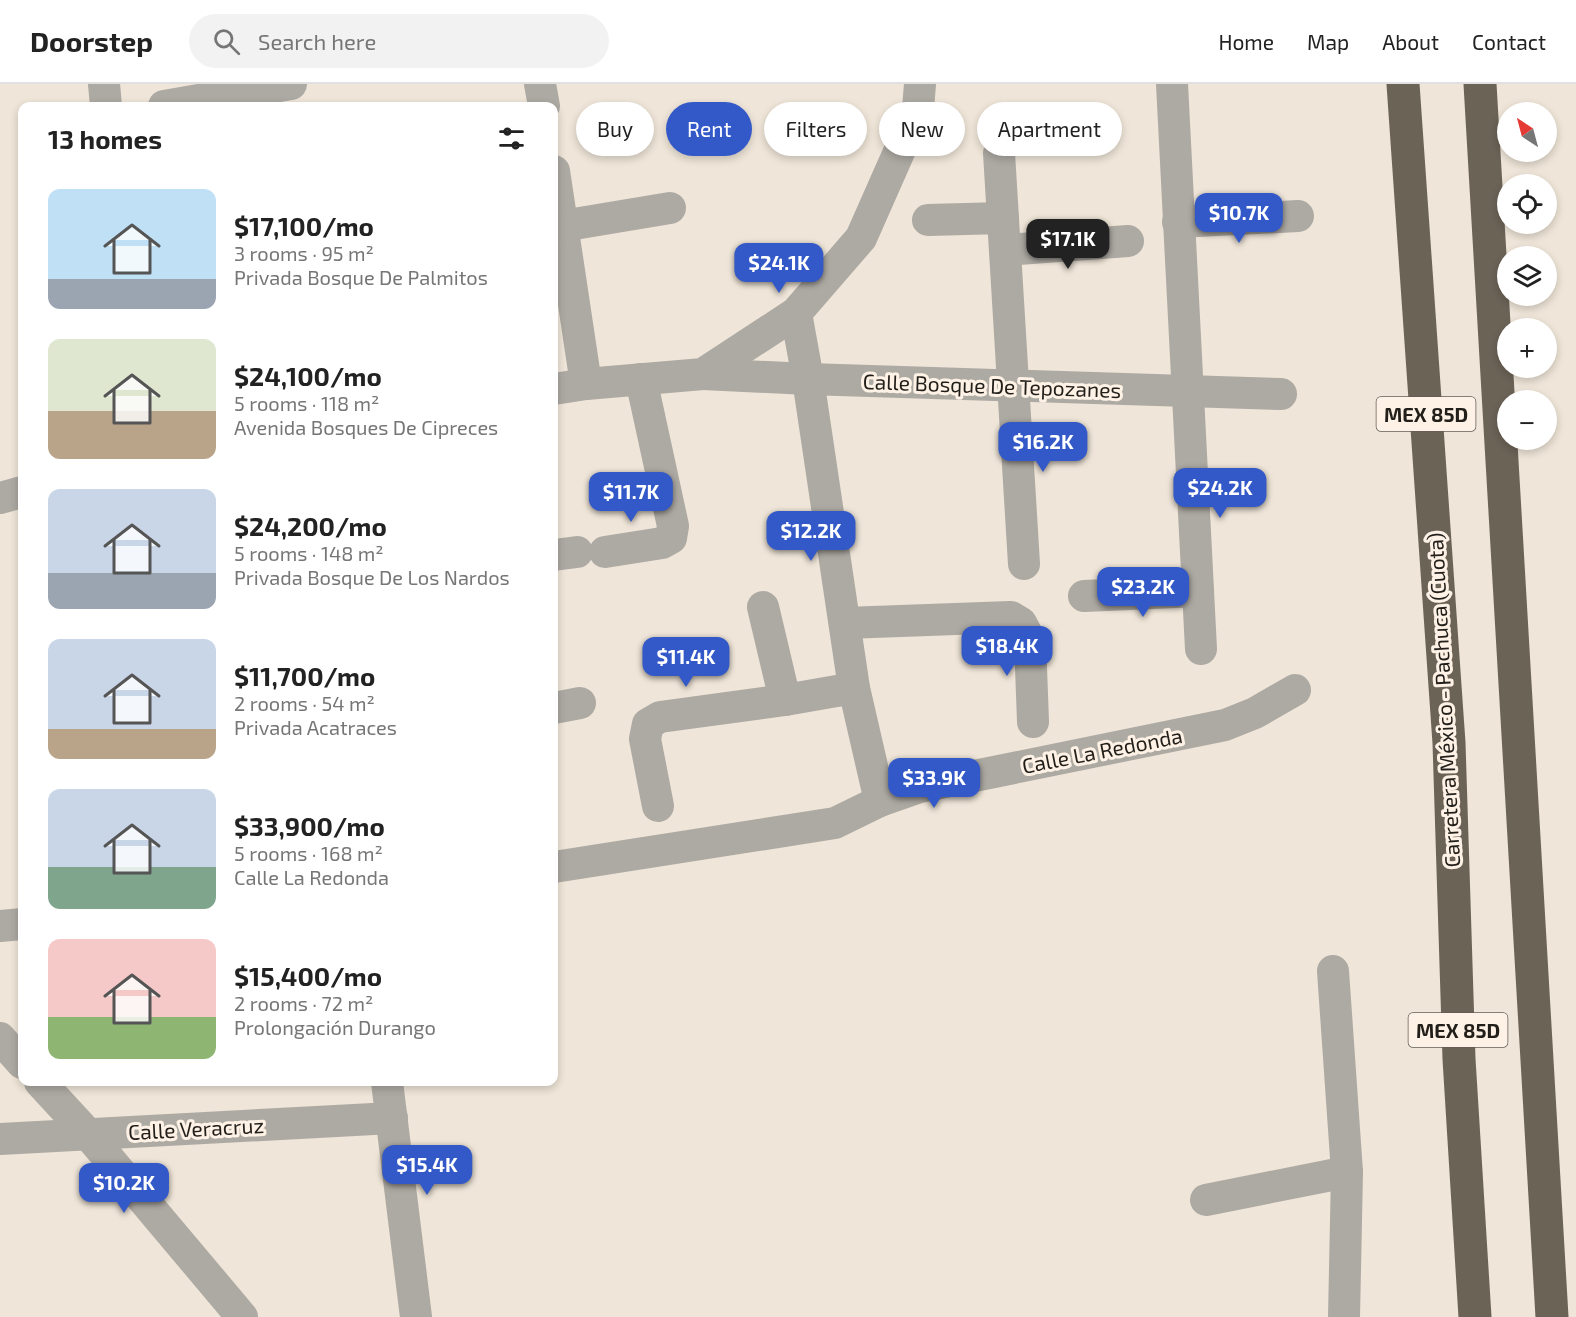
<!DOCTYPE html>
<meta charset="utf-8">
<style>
body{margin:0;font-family:"Exo 2",sans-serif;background:#f2f2f2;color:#222;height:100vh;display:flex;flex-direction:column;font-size:22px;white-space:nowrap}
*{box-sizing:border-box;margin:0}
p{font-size:20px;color:#767676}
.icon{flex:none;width:33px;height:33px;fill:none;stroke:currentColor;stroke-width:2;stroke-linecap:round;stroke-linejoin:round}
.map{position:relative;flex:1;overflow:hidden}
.sheet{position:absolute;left:18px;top:18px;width:540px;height:984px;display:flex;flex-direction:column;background:#fff;border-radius:12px;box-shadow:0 3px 9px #0003}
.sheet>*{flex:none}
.top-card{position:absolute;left:576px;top:18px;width:570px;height:54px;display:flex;gap:12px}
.needle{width:39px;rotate:324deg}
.tools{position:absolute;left:1497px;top:18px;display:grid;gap:12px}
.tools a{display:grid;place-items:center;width:60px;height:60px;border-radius:50%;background:#fff;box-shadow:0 3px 9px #0003;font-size:30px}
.price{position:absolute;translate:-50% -51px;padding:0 14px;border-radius:12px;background:#3359c9;color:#fff;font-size:20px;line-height:39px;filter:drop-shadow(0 2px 3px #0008)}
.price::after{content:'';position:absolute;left:50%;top:36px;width:18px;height:14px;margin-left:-9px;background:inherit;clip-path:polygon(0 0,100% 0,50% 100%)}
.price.on{background:#222;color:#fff}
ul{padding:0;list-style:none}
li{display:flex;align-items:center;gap:18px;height:150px;padding:0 30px}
li span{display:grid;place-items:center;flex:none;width:168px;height:120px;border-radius:12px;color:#555}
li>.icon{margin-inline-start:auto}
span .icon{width:72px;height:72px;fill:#fffc;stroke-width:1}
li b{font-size:26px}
h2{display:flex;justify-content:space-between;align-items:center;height:72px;padding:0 30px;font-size:26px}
.chip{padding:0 21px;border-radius:27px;background:#fff;box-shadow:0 3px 9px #0003;font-size:21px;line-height:54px}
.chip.on{background:#3359c9;color:#fff}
header{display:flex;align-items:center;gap:36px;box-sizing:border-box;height:84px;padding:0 30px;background:#fff;border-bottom:2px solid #e0e0e0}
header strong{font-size:28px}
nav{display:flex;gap:33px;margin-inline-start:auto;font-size:21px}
.search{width:420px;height:54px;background:#f2f2f2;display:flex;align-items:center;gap:15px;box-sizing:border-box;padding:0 21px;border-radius:33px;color:#767676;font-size:22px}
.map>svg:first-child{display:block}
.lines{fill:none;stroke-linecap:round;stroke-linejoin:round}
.minor{stroke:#ada9a3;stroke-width:32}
.highway{stroke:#6c6357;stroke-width:33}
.labels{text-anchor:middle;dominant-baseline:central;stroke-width:6;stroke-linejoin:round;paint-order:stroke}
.shield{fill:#fdf2e5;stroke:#645e57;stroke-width:1.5}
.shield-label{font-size:20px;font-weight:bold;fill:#221e1a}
.street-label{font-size:21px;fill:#221e1a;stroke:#fdf2e5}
</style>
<header>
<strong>Doorstep</strong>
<div class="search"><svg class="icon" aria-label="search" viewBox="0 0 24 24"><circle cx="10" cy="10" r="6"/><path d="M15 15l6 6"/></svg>Search here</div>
<nav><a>Home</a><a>Map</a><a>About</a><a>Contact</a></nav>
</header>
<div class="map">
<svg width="1576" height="1233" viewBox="0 0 1576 1233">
<rect width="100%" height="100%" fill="#efe5d8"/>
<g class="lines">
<g class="minor">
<path d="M104,0L106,22"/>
<path d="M540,0L544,22"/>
<path d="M1172,0L1201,565"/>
<path d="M164,22L291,0"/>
<path d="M999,69L1024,480"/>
<path d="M554,87L586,300"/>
<path d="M928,136L1003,134"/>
<path d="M1178,138L1298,132"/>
<path d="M562,142L670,124"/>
<path d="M1005,166L1128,157"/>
<path d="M796,229L808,295L854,604L880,717"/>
<path d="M703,290L808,295L1281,310"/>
<path d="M554,305L586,300L703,290L796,229L861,154L918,25L920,0"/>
<path d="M0,414L22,408"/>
<path d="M605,468L662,459L671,454L673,442L641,295"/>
<path d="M554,471L577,468"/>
<path d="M1084,512L1198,507"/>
<path d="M763,523L785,616"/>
<path d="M845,539L1011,533L1021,539L1030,556L1033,638"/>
<path d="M554,624L580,619"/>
<path d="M658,722L645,655L648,640L660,633L785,616L854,604"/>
<path d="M554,783L835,739L880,717L920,703L1225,641L1255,629L1295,606"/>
<path d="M0,842L22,840"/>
<path d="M1333,887L1347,1088L1344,1233"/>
<path d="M0,954L22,979"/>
<path d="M40,998L88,1050L242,1233"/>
<path d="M387,998L416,1233"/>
<path d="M0,1055L392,1034"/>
<path d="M1206,1116L1347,1088"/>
</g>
<g class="highway">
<path d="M1403,0L1449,659L1459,975L1475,1233"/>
<path d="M1480,0L1552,1233"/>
</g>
</g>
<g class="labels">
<g class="shield">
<rect x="1376.5" y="313" width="99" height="34" rx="4.5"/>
<rect x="1408.5" y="929" width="99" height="34" rx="4.5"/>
</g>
<g class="shield-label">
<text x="1426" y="330">MEX 85D</text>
<text x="1458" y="946">MEX 85D</text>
</g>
<g class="street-label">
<text transform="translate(992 301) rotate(2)">Calle Bosque De Tepozanes</text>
<text transform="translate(1443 616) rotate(-93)">Carretera México - Pachuca (Cuota)</text>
<text transform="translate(1102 666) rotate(-11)">Calle La Redonda</text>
<text transform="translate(196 1044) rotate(-3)">Calle Veracruz</text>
</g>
</g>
</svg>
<div class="tools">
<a><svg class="needle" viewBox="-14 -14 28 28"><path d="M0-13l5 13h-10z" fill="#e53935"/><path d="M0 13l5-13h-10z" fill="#767676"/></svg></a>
<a><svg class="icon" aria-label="locate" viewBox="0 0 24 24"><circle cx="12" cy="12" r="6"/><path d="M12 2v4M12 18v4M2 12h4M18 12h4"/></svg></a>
<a><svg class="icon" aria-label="layers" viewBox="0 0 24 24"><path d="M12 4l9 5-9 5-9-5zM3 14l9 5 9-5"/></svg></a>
<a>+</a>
<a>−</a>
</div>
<b class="price" style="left:1239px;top:160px">$10.7K</b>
<b class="price on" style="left:1068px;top:186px">$17.1K</b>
<b class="price" style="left:779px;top:210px">$24.1K</b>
<b class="price" style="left:1043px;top:389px">$16.2K</b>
<b class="price" style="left:1220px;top:435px">$24.2K</b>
<b class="price" style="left:631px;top:439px">$11.7K</b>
<b class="price" style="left:811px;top:478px">$12.2K</b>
<b class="price" style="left:1143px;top:534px">$23.2K</b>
<b class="price" style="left:1007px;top:593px">$18.4K</b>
<b class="price" style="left:686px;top:604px">$11.4K</b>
<b class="price" style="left:934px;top:725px">$33.9K</b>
<b class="price" style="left:427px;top:1112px">$15.4K</b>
<b class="price" style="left:124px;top:1130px">$10.2K</b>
<div class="top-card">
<a class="chip">Buy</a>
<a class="chip on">Rent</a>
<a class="chip">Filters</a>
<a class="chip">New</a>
<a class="chip">Apartment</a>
</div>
<section class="sheet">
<h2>13 homes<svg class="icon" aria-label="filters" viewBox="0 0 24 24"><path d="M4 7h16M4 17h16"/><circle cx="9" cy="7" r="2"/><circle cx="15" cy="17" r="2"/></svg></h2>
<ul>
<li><span style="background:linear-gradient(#bfe0f5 75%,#9aa5b1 0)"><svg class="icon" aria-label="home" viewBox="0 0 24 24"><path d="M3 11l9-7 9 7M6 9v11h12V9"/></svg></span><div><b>$17,100/mo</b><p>3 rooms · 95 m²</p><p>Privada Bosque De Palmitos</p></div></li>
<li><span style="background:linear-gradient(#dfe7d0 60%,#b9a48a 0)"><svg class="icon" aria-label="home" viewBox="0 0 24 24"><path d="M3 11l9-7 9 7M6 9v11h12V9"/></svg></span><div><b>$24,100/mo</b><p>5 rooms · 118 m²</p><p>Avenida Bosques De Cipreces</p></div></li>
<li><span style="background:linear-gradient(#c9d6e8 70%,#9aa5b1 0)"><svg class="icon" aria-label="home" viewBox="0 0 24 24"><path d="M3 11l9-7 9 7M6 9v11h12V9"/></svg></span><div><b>$24,200/mo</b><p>5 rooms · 148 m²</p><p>Privada Bosque De Los Nardos</p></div></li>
<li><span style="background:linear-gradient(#c9d6e8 75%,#b9a48a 0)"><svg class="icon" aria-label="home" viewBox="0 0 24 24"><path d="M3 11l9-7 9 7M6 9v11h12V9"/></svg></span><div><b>$11,700/mo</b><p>2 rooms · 54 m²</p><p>Privada Acatraces</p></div></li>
<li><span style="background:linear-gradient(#c9d6e8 65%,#7fa58c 0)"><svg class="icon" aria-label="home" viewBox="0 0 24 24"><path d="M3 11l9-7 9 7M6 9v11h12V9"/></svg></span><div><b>$33,900/mo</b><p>5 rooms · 168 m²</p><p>Calle La Redonda</p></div></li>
<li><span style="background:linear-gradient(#f6c9c9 65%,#8fb573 0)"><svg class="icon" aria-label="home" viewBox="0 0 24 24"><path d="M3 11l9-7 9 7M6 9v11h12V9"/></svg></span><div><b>$15,400/mo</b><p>2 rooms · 72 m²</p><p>Prolongación Durango</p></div></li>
</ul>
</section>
</div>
